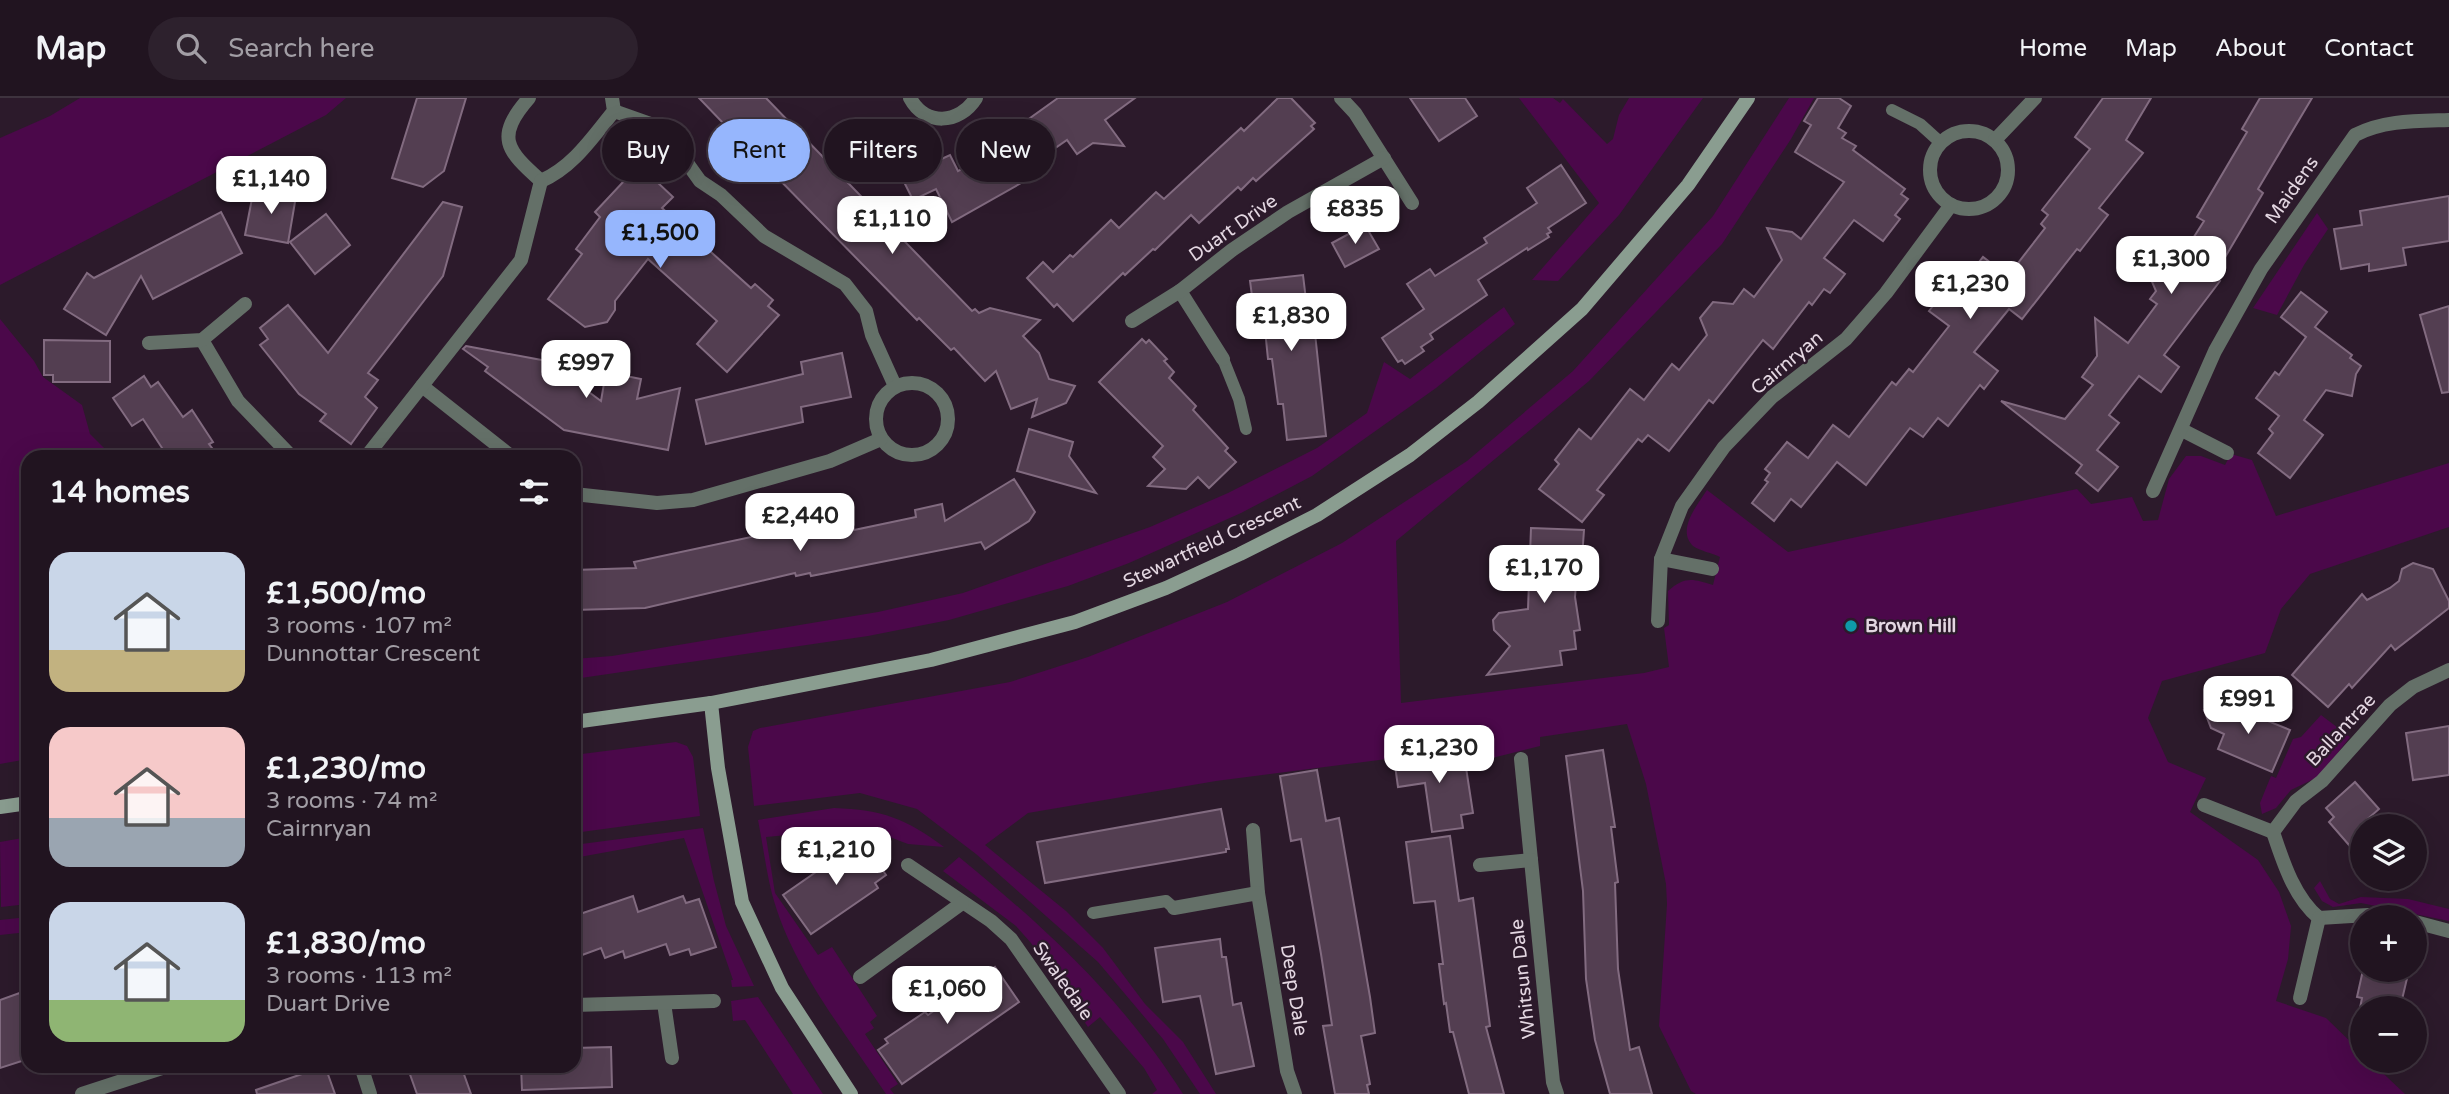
<!DOCTYPE html>
<meta charset="utf-8">
<style>
body{margin:0;font-family:"Varela Round",sans-serif;background:#2d212d;color:#f1f3f6;height:100vh;display:flex;flex-direction:column;font-size:26px;white-space:nowrap}
*{box-sizing:border-box;margin:0}
p{font-size:23px;color:#a29ea5}
.icon{flex:none;width:38px;height:38px;fill:none;stroke:currentColor;stroke-width:2;stroke-linecap:round;stroke-linejoin:round}
.map{position:relative;flex:1;overflow:hidden}
.panel{position:absolute;left:21px;top:352px;width:560px;height:623px;display:flex;flex-direction:column;background:#211420;border-radius:21px;box-shadow:0 7px 28px #0002,0 0 0 2px #3e333e}
.panel>*{flex:none}
.top-card{position:absolute;left:602px;top:21px;width:665px;height:63px;display:flex;gap:14px}
.fabs{position:absolute;left:2350px;top:716px;display:grid;gap:14px}
.fabs a{display:grid;place-items:center;width:77px;height:77px;border-radius:50%;background:#211420;box-shadow:0 7px 28px #0002,0 0 0 2px #3e333e;font-size:35px}
.price{position:absolute;translate:-50% -60px;padding:0 16px;border-radius:14px;background:#fff;color:#222;font-size:23px;line-height:46px;filter:drop-shadow(0 2px 4px #0008)}
.price::after{content:'';position:absolute;left:50%;top:42px;width:21px;height:16px;margin-left:-10px;background:inherit;clip-path:polygon(0 0,100% 0,50% 100%)}
.price.active{background:#96b6fd;color:#111}
ul{padding:0;list-style:none}
li{display:flex;align-items:center;gap:21px;height:175px;padding:0 28px}
li span{display:grid;place-items:center;flex:none;width:196px;height:140px;border-radius:21px;color:#555}
li>.icon{margin-inline-start:auto}
span .icon{width:84px;height:84px;fill:#fffc;stroke-width:1}
li b{font-size:30px}
h2{display:flex;justify-content:space-between;align-items:center;height:84px;padding:0 28px;font-size:30px}
.chip{padding:0 24px;border-radius:32px;background:#211420;box-shadow:0 7px 28px #0002,0 0 0 2px #3e333e;font-size:24px;line-height:63px}
.chip.active{background:#96b6fd;color:#111}
header{display:flex;align-items:center;gap:42px;box-sizing:border-box;height:98px;padding:0 35px;background:#211420;border-bottom:2px solid #3e333e}
header strong{font-size:33px}
nav{display:flex;gap:38px;margin-inline-start:auto;font-size:24px}
.search{width:490px;height:63px;background:#2d212d;display:flex;align-items:center;gap:18px;box-sizing:border-box;padding:0 24px;border-radius:38px;color:#a29ea5;font-size:26px}
.map>svg:first-child{display:block}
.green{fill:#4b084a}
.building{fill:#533e51;stroke:#826b80;stroke-width:2}
.lines{fill:none;stroke-linecap:round;stroke-linejoin:round}
.lane{stroke:#647068;stroke-width:12}
.street{stroke:#647068;stroke-width:14}
.secondary{stroke:#8a9d90;stroke-width:14}
.culture-dot{fill:#0f9aa8;stroke:#2c1a2b;stroke-width:2.5}
.labels{text-anchor:middle;dominant-baseline:central;stroke-width:5;stroke-linejoin:round;paint-order:stroke}
.street-label{font-size:19px;fill:#e4d7e2;stroke:#2c1a2b}
.poi-label{font-size:19px;font-weight:bold;fill:#e4d7e2;stroke:#2c1a2b;text-anchor:start}
</style>
<header>
<strong>Map</strong>
<div class="search"><svg class="icon" aria-label="search" viewBox="0 0 24 24"><circle cx="10" cy="10" r="6"/><path d="M15 15l6 6"/></svg>Search here</div>
<nav><a>Home</a><a>Map</a><a>About</a><a>Contact</a></nav>
</header>
<div class="map">
<svg width="2449" height="996" viewBox="0 0 2449 996">
<rect width="100%" height="100%" fill="#2c1a2b"/>
<g class="green">
<path d="M80,0H346L326,17L0,187V40L50,18Z"/>
<path d="M1519,0H1553L1560,5L1563,1L1607,46L1613,41L1619,17L1629,0H1703L1619,117L1558,183L1532,182L1599,105Z"/>
<path d="M1789,0H1814L1791,41L1722,146L1589,283L1396,443L1401,605L1644,575L1669,569L1664,530L1669,527L1668,493C1685,478 1693,481 1713,487L1720,459C1712,455 1700,453 1693,448C1676,432 1698,406 1707,392L1788,454L2077,391L2091,406L2132,399L2143,423L2158,422L2169,381L2186,358H2201L2225,367L2231,356L2252,362L2276,418L2449,365V429L2310,476L2281,511L2265,555L2162,583L2148,620L2168,664L2206,680L2190,714L2258,762L2279,794L2291,828L2288,861L2276,903L2326,920L2362,955V962L2370,963L2405,996H1696L1691,993L1659,928L1667,806L1666,786L1646,686L1627,626L1540,639V648L1492,660L1488,648L1216,683L1028,715L985,747L1066,813L1103,850L1145,906L1183,944L1216,996H1200L1163,941L1098,864L976,756L917,711L860,695L754,708L748,649L753,633L760,630L1010,584L1088,559L1227,504L1342,445L1467,363L1573,273L1713,118Z"/>
<path d="M2317,115L2328,131L2304,167L2277,217L2253,210Z"/>
<path d="M1504,209L1515,226L1436,290L1312,378L1241,415L1129,465L1068,488L949,522L868,538L574,581V561L612,558L878,514L963,495L1150,429L1228,395L1317,350L1367,315L1384,264L1410,281Z"/>
<path d="M0,221L34,263L43,279L82,307L90,336L113,359H28V661L0,666Z"/>
<path d="M2321,617L2350,639L2320,678L2291,692L2276,710L2262,716L2260,705L2271,678L2276,680L2293,641L2301,639Z"/>
<path d="M676,644L687,648L693,659L700,718L574,735V657Z"/>
<path d="M834,710C883,712 905,720 944,749L908,746L866,730L766,739L775,795L818,857L832,849L877,918L870,924L874,930L865,936L898,986L890,991L894,996H886C844,933 792,870 772,796C766,772 763,747 758,722Z"/>
<path d="M703,730L714,783L726,828L754,888L732,889L731,882H733L684,740L574,760V747Z"/>
<path d="M28,739V806L1,809L0,744Z"/>
<path d="M959,759C1047,831 1122,900 1183,996H1152L1157,992L1144,970L1100,919L1088,929L1031,845L1016,828L943,773Z"/>
<path d="M2320,783L2330,801L2339,806L2361,799L2408,801L2449,811V823L2361,805L2333,809L2322,803L2314,790Z"/>
<path d="M28,819V834L0,837V822Z"/>
<path d="M758,899L823,996H793L745,922L733,923L731,903Z"/>
</g>
<g class="building">
<path d="M417,0H466L444,73L423,89L392,80Z"/>
<path d="M699,0H766L972,213L975,211L979,215L990,210L1040,222L1023,238L1039,255L1049,281L1075,288L1066,305L1032,319L1037,301L1011,311L996,273L985,283L954,250L951,252L919,220L917,222L767,69L765,71L741,47L738,50L720,32L725,27Z"/>
<path d="M1058,0H1135L1105,22L1124,48L1093,45L1077,56L1067,42L1018,76L1023,84L952,124L936,91L913,102L901,78L934,61L935,64L950,57L958,73L1008,45L1002,36L1021,22L1023,25Z"/>
<path d="M1278,0H1291L1315,25L1311,28L1314,31L1256,83L1253,80L1241,92L1238,89L1199,125L1191,117L1155,152L1153,151L1125,177L1123,175L1073,223L1057,206L1054,209L1027,180L1043,164L1053,174L1070,157L1073,159L1111,122L1119,130L1156,94L1164,101L1241,30L1244,33Z"/>
<path d="M1410,0H1465L1477,18L1439,43Z"/>
<path d="M1818,0H1839L1851,8L1838,30L1846,35L1842,40L1856,48L1853,52L1905,91L1901,96L1908,101L1895,117L1900,121L1883,143L1854,122L1824,160L1845,176L1830,195L1824,191L1812,207L1809,204L1773,251L1763,242L1713,305L1709,302L1669,353L1648,337L1642,344L1638,341L1597,392L1604,397L1582,424L1539,391L1559,366L1555,362L1579,331L1591,341L1630,291L1644,302L1672,266L1679,272L1707,237L1700,220L1713,204L1733,206L1744,191L1754,199L1782,162L1767,130L1792,134L1801,141L1844,84L1795,54L1811,27L1804,23Z"/>
<path d="M2103,0H2151L2126,42L2143,55L2099,110L2108,117L2080,153L2077,151L2022,221L2009,211L1974,254L1998,273L1984,291L1980,287L1948,328L1938,320L1923,339L1910,330L1866,387L1837,364L1801,409L1791,401L1774,423L1752,405L1768,384L1765,382L1770,375L1765,371L1787,344L1808,360L1833,327L1849,339L1892,284L1896,287L1909,271L1913,274L1949,228L1929,213L1947,190L1954,196L1983,159L2008,178L2045,130L2041,126L2048,117L2042,112L2090,51L2075,39Z"/>
<path d="M2260,0H2312L2258,91L2263,95L2214,178L2220,183L2164,257L2179,269L2161,294L2139,278L2109,317L2119,325L2097,352L2118,369L2098,393L2076,375L2082,367L2001,303L2065,321L2093,287L2082,279L2097,258L2095,220L2128,245L2157,206L2150,201L2156,193L2144,165L2173,170L2185,153L2204,123L2197,119L2247,34L2242,31Z"/>
<path d="M639,67L673,99L662,110L751,190L755,186L773,202L768,208L779,217L727,274L697,246L717,223L648,161L615,203V212L607,224L585,229L548,201L582,156L576,151L600,119L595,114Z"/>
<path d="M1561,67L1586,105L1548,130L1551,134L1547,136L1549,139L1528,152L1527,150L1478,182L1487,197L1430,236L1433,241L1421,249L1424,253L1405,266L1402,262L1398,264L1382,240L1424,211L1407,186L1430,171L1435,178L1487,145L1484,140L1537,105L1527,90Z"/>
<path d="M254,90L296,98L288,145L245,137Z"/>
<path d="M2449,98V143L2403,150L2406,167L2369,173V166L2341,171L2334,131L2362,127L2360,113Z"/>
<path d="M443,104L462,109L443,178L368,275L378,282L365,299L377,310L351,346L320,323L326,316L299,296L260,247L268,241L260,230L288,207L328,255Z"/>
<path d="M221,114L242,155L153,201L141,178L106,237L64,211L87,175L94,180Z"/>
<path d="M326,116L350,147L315,176L290,144Z"/>
<path d="M1365,127L1379,151L1345,169L1332,145Z"/>
<path d="M1303,177L1309,227L1314,226L1326,338L1287,342L1283,306H1278L1272,261H1268L1264,222L1251,224L1249,198H1252L1250,183Z"/>
<path d="M2301,194L2327,214L2315,229L2352,257L2350,260L2361,268L2356,276L2352,298L2326,292L2304,322L2323,337L2290,380L2258,355L2273,335L2269,331L2279,318L2256,300L2275,274L2279,277L2306,239L2281,219Z"/>
<path d="M2449,208V294L2442,295L2420,217Z"/>
<path d="M1142,241L1146,245L1149,242L1167,261L1164,263L1174,274L1169,280L1196,308L1193,312L1228,350L1225,353L1236,364L1209,390L1198,379L1186,391L1148,388L1165,371L1153,359L1163,348L1099,284Z"/>
<path d="M44,242L110,243V284H53V277H44Z"/>
<path d="M466,248L547,263L601,303L606,274L641,281L637,301L680,290L668,352L564,332L485,273L488,269L463,251Z"/>
<path d="M842,255L851,299L801,309L803,324L706,346L696,302L803,276L801,264Z"/>
<path d="M144,278L151,289L158,284L183,319L192,312L213,344L209,346L212,350L199,359H168L143,321L132,328L113,300Z"/>
<path d="M1029,331L1073,344L1069,358L1096,395L1017,373Z"/>
<path d="M1014,381L1035,414L1029,423L985,451L981,444L811,478L810,475L796,478L795,475L645,510L574,512V472L636,470L634,464L850,418L854,432L916,419L915,412L942,406L945,423Z"/>
<path d="M1531,430L1584,432L1582,460H1578L1575,499L1580,532L1574,533L1576,551L1560,553L1562,567L1487,577L1510,548L1494,532L1493,522L1499,515L1528,511Z"/>
<path d="M2413,465L2433,471L2449,503V510L2395,552L2391,547L2352,590L2349,586L2328,609L2292,577L2362,496L2367,502L2390,490L2399,483L2402,471Z"/>
<path d="M2223,606L2235,612L2236,610L2290,632L2272,674L2218,651L2224,636L2211,630L2204,612Z"/>
<path d="M2449,628V677L2413,682L2406,635Z"/>
<path d="M1463,650L1473,715L1461,717L1463,730L1432,734L1425,685L1398,689L1394,660Z"/>
<path d="M1603,652L1615,729H1611L1618,784L1615,785L1618,871L1630,952L1639,949L1652,996H1610L1595,942L1586,881L1583,793L1566,658Z"/>
<path d="M1317,672L1326,723L1339,720L1370,899L1375,935L1361,938L1370,986L1367,987L1369,996H1335L1323,928L1332,927L1321,856L1301,741L1291,743L1280,678Z"/>
<path d="M2355,684L2379,711L2362,726V762L2329,724L2334,719L2326,710Z"/>
<path d="M1221,711L1229,751H1226V754L1045,785L1037,744Z"/>
<path d="M1450,738L1459,803L1473,800L1490,928L1486,929L1504,996H1469L1453,934H1450L1446,905L1444,906L1439,866H1443L1435,803L1414,805L1406,744Z"/>
<path d="M862,742L886,777L875,785L878,790L811,836L783,797Z"/>
<path d="M633,798L638,814L683,798L686,805L699,801L716,849L691,857L689,851L670,857L666,846L625,860L623,853L605,860L601,850L574,860V818Z"/>
<path d="M1220,841L1222,859H1226L1233,907L1241,905L1254,968L1216,976L1200,898L1163,904L1155,850Z"/>
<path d="M995,869L1019,904L902,986L878,952L888,945L885,941L925,914L928,917Z"/>
<path d="M2363,872H2409L2400,910H2360L2362,900L2357,899Z"/>
<path d="M28,892V961L0,970V902Z"/>
<path d="M611,949L612,989L522,992L521,968H574V950Z"/>
<path d="M325,968L335,996H257L256,992Z"/>
<path d="M407,968H461L471,996H417Z"/>
</g>
<g class="lines">
<g class="lane">
<path d="M1892,12L1920,26L1941,45"/>
<path d="M1223,261L1239,301L1246,331"/>
<path d="M1093,815L1166,803L1174,810"/>
</g>
<g class="street">
<path d="M529,0C495,39 506,52 541,83"/>
<path d="M910,0C925,28 959,27 976,0"/>
<path d="M1341,0L1355,15L1412,105"/>
<path d="M614,13L662,30L700,83L721,97L764,138L845,186L866,213L872,237L895,288"/>
<circle cx="1969" cy="72" r="39"/>
<path d="M1995,42L2035,0"/>
<path d="M541,83C573,69 592,40 614,13L612,0"/>
<path d="M1180,193L1223,261"/>
<path d="M1132,223L1180,193L1232,152L1288,114L1384,60"/>
<path d="M202,242L238,303L292,359"/>
<path d="M149,245L202,242L245,206"/>
<circle cx="912" cy="321" r="36"/>
<path d="M422,288L512,359"/>
<path d="M2182,332L2227,355"/>
<path d="M366,359L521,162L541,83"/>
<path d="M2153,393L2215,253L2261,171L2355,37C2384,22 2417,23 2449,22"/>
<path d="M574,396L657,405L693,402L830,363L881,341"/>
<path d="M1661,461L1712,471"/>
<path d="M1658,523L1661,461L1682,408L1724,349L1772,299L1846,241L1886,195L1951,107"/>
<path d="M1521,661L1553,984L1557,996"/>
<path d="M2204,707L2273,734"/>
<path d="M1253,732L1258,795L1287,973L1295,996"/>
<path d="M908,767L991,823L1011,841L1119,996"/>
<path d="M1480,767L1531,762"/>
<path d="M1174,810L1258,795"/>
<path d="M2382,819L2368,817L2319,820C2294,799 2283,764 2273,734L2296,703L2322,683L2390,607L2413,589L2449,572"/>
<path d="M2415,824L2449,833"/>
<path d="M860,879L962,805"/>
<path d="M2300,900L2319,820"/>
<path d="M664,905L672,960"/>
<path d="M574,907L714,903"/>
<path d="M361,968L370,996"/>
<path d="M82,996L168,968"/>
</g>
<g class="secondary">
<path d="M711,605L718,670L742,804L782,890L851,996"/>
<path d="M574,624L711,605L931,562L1075,524L1166,490L1240,456L1317,417L1410,357L1478,304L1582,211L1688,87L1748,0"/>
<path d="M0,709L28,705"/>
</g>
</g>
<circle class="culture-dot" cx="1851" cy="528" r="7"/>
<g class="labels">
<g class="street-label">
<text transform="translate(2292 92) rotate(-55)">Maidens</text>
<text transform="translate(1233 130) rotate(-35)">Duart Drive</text>
<text transform="translate(1787 265) rotate(-40)">Cairnryan</text>
<text transform="translate(1212 444) rotate(-25)">Stewartfield Crescent</text>
<text transform="translate(2341 632) rotate(-47)">Ballantrae</text>
<text transform="translate(1523 881) rotate(-96)">Whitsun Dale</text>
<text transform="translate(1063 883) rotate(55)">Swaledale</text>
<text transform="translate(1294 892) rotate(81)">Deep Dale</text>
</g>
<g class="poi-label">
<text x="1865" y="528">Brown Hill</text>
</g>
</g>
</svg>
<div class="fabs">
<a><svg class="icon" aria-label="layers" viewBox="0 0 24 24"><path d="M12 4l9 5-9 5-9-5zM3 14l9 5 9-5"/></svg></a>
<a>+</a>
<a>−</a>
</div>
<b class="price" style="left:271px;top:118px">£1,140</b>
<b class="price" style="left:1355px;top:148px">£835</b>
<b class="price" style="left:892px;top:158px">£1,110</b>
<b class="price active" style="left:660px;top:172px">£1,500</b>
<b class="price" style="left:2171px;top:198px">£1,300</b>
<b class="price" style="left:1970px;top:223px">£1,230</b>
<b class="price" style="left:1291px;top:255px">£1,830</b>
<b class="price" style="left:586px;top:302px">£997</b>
<b class="price" style="left:800px;top:455px">£2,440</b>
<b class="price" style="left:1544px;top:507px">£1,170</b>
<b class="price" style="left:2248px;top:638px">£991</b>
<b class="price" style="left:1439px;top:687px">£1,230</b>
<b class="price" style="left:836px;top:789px">£1,210</b>
<b class="price" style="left:947px;top:928px">£1,060</b>
<div class="top-card">
<a class="chip">Buy</a>
<a class="chip active">Rent</a>
<a class="chip">Filters</a>
<a class="chip">New</a>
</div>
<section class="panel">
<h2>14 homes<svg class="icon" aria-label="filters" viewBox="0 0 24 24"><path d="M4 7h16M4 17h16"/><circle cx="9" cy="7" r="2"/><circle cx="15" cy="17" r="2"/></svg></h2>
<ul>
<li><span style="background:linear-gradient(#c9d6e8 70%,#c2b280 0)"><svg class="icon" aria-label="home" viewBox="0 0 24 24"><path d="M3 11l9-7 9 7M6 9v11h12V9"/></svg></span><div><b>£1,500/mo</b><p>3 rooms · 107 m²</p><p>Dunnottar Crescent</p></div></li>
<li><span style="background:linear-gradient(#f6c9c9 65%,#9aa5b1 0)"><svg class="icon" aria-label="home" viewBox="0 0 24 24"><path d="M3 11l9-7 9 7M6 9v11h12V9"/></svg></span><div><b>£1,230/mo</b><p>3 rooms · 74 m²</p><p>Cairnryan</p></div></li>
<li><span style="background:linear-gradient(#c9d6e8 70%,#8fb573 0)"><svg class="icon" aria-label="home" viewBox="0 0 24 24"><path d="M3 11l9-7 9 7M6 9v11h12V9"/></svg></span><div><b>£1,830/mo</b><p>3 rooms · 113 m²</p><p>Duart Drive</p></div></li>
</ul>
</section>
</div>
